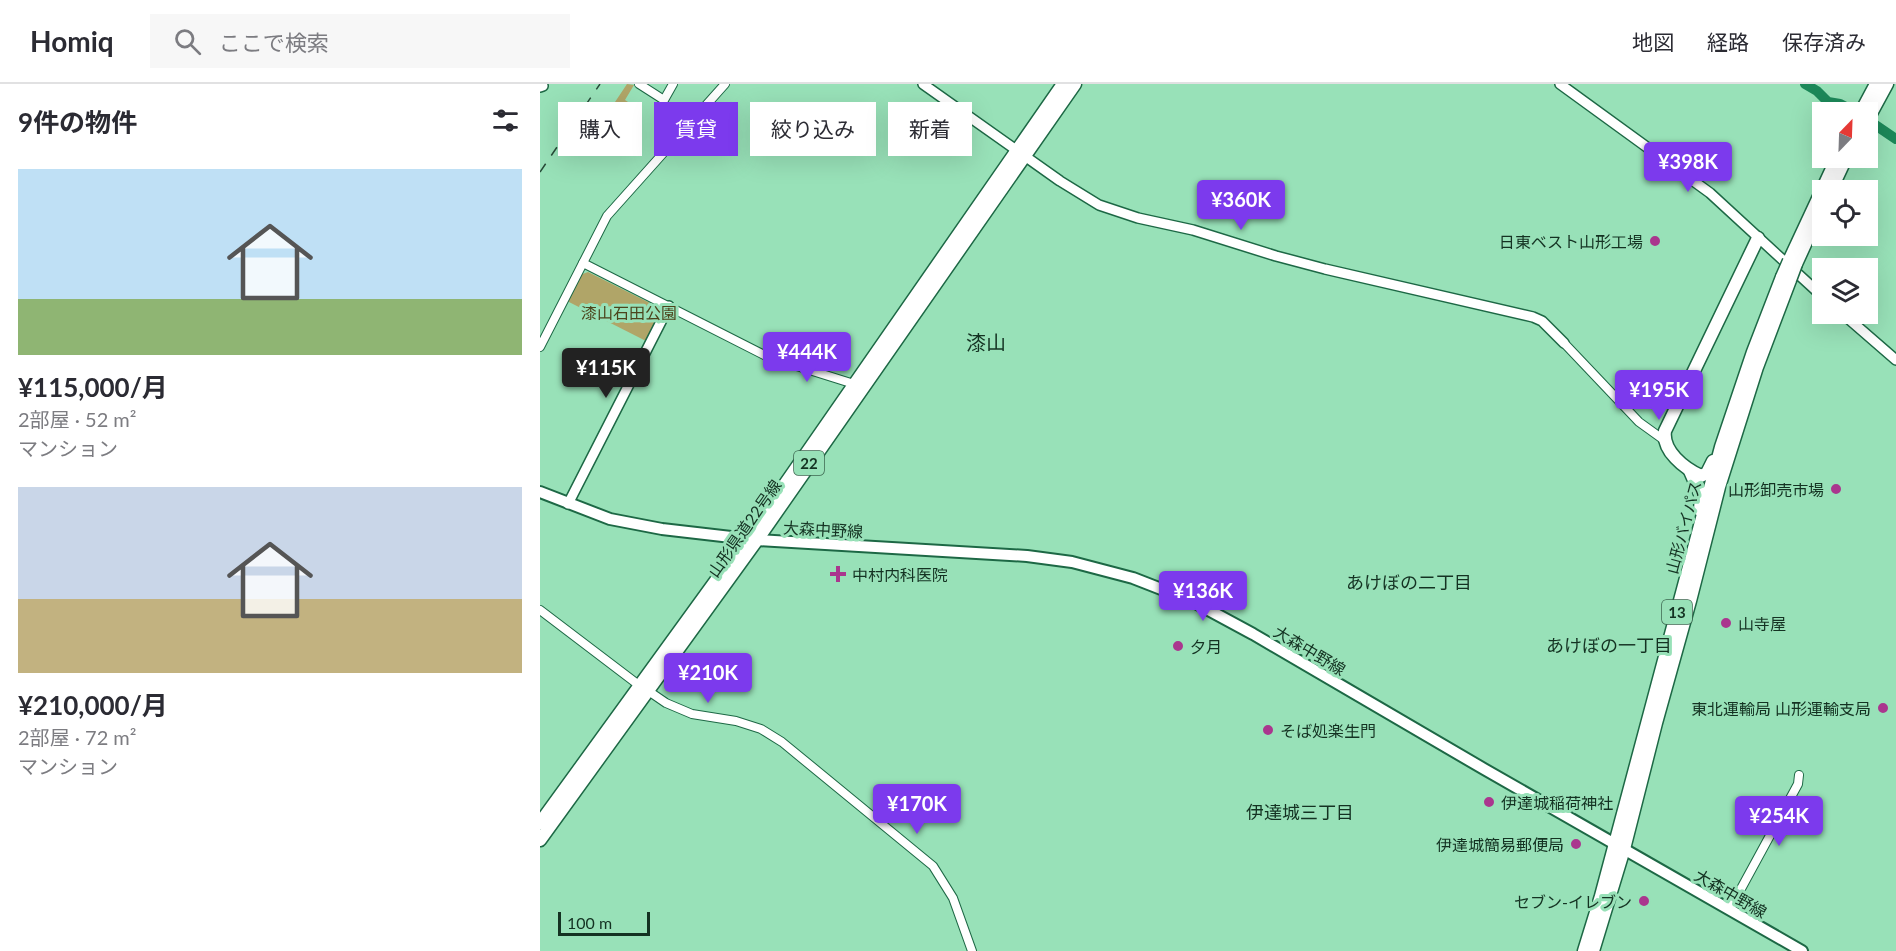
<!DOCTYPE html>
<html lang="ja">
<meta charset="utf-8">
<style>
body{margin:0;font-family:Lato,"Noto Sans JP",sans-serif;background:#f7f7f7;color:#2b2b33;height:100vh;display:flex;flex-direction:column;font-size:22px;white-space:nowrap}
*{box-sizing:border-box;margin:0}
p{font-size:20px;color:#7c7c81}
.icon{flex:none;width:33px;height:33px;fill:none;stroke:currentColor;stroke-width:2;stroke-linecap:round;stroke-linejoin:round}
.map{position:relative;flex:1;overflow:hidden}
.side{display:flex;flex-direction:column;background:#fff;width:540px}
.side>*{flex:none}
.hud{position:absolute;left:18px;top:18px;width:570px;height:54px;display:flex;gap:12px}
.needle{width:39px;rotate:23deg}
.tools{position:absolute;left:1272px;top:18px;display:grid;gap:12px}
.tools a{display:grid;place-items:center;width:66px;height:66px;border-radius:0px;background:#fff;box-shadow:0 6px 24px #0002;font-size:30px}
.scale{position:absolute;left:18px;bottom:15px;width:92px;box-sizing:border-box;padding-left:6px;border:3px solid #143222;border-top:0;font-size:16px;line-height:21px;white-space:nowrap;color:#143222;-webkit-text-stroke:4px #98e1b8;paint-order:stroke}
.price{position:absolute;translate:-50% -51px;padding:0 14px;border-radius:6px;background:#7c3aed;color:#fff;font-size:20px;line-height:39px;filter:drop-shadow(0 2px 3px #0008)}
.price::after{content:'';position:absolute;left:50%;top:36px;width:18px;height:14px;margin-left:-9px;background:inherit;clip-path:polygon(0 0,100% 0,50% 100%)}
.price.on{background:#222;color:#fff}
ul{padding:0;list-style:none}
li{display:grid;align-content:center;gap:12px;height:318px;padding:0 18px}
li span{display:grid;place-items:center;height:186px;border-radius:0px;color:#555}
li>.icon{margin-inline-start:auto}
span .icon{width:108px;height:108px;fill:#fffc;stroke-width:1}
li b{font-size:26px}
h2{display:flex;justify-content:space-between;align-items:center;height:72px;padding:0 18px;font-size:26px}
.pill{padding:0 21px;border-radius:0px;background:#fff;box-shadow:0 6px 24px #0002;font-size:21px;line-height:54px}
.pill.on{background:#7c3aed;color:#fff}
header{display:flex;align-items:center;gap:36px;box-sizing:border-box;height:84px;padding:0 30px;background:#fff;border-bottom:2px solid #e1e1e2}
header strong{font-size:28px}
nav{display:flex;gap:33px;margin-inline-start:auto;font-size:21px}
.search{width:420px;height:54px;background:#f7f7f7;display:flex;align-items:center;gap:15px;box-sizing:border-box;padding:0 21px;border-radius:0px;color:#7c7c81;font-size:22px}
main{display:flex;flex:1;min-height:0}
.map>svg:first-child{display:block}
.park{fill:#b0a568}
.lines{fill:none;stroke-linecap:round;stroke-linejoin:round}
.river{stroke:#1c8859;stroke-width:10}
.minor-casing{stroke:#1d6845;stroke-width:10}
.tertiary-casing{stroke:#1d6845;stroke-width:12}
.secondary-casing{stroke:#1d6845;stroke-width:14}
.primary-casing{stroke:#1d6845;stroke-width:15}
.trunk-casing{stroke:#1d6845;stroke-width:15}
.minor{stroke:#fff;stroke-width:8}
.tertiary{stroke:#fff;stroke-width:9}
.secondary{stroke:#fff;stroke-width:10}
.primary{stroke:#fff;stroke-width:12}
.trunk{stroke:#fff;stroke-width:12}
.rail{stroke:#274b38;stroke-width:1.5;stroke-dasharray:10 10;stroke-linecap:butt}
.trunk-bridge-casing{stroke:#1d6845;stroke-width:15;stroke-linecap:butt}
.trunk-bridge{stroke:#fff;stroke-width:12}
.poi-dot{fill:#aa368e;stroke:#98e1b8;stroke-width:2}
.labels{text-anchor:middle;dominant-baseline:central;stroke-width:6;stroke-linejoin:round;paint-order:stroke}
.shield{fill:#98e1b8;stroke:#3c664f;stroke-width:1.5}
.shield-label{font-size:15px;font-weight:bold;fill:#143222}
.poi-label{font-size:16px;fill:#143222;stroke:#98e1b8;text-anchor:end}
.park-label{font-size:16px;fill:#4c441c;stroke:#98e1b8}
.street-label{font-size:16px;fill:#143222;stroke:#98e1b8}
.neighbourhood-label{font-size:18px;fill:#143222;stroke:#98e1b8}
.quarter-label{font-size:20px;fill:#143222;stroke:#98e1b8}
</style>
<header>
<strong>Homiq</strong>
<div class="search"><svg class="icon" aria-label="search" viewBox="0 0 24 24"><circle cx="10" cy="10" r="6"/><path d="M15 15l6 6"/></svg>ここで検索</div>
<nav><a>地図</a><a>経路</a><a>保存済み</a></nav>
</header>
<main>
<section class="side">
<h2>9件の物件<svg class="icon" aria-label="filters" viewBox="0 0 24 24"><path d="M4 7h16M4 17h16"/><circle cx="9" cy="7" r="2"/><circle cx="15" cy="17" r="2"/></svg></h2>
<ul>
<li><span style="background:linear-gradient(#bfe0f5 70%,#8fb573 0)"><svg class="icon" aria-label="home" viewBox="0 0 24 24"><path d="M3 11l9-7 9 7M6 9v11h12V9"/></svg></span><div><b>¥115,000/月</b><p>2部屋 · 52 m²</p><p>マンション</p></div></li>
<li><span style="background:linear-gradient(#c9d6e8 60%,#c2b280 0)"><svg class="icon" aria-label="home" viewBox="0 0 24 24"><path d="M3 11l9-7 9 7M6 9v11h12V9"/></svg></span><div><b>¥210,000/月</b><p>2部屋 · 72 m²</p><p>マンション</p></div></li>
</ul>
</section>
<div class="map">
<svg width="1356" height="867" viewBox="0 0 1356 867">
<rect width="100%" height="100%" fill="#98e1b8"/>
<g class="park">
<path d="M87,0L94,1L85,16L91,20L80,25L73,21Z"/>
<path d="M48,188L112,220L117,239L106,257L27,217L40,191Z"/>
</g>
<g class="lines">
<g class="river">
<path d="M1265,0L1277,7L1288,18L1300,20L1315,28"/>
<path d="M1328,36L1356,55"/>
</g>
<g class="minor-casing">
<g id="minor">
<path d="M99,0L124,16L133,0"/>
<path d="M43,179L228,273L314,300"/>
<path d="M1024,259L1099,338L1124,356"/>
<path d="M0,263L67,132L185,0"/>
<path d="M0,526L100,602"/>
<path d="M107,606L126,619L152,630L196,637L221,645L242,658L393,782L413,814L432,867"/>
<path d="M1190,825L1258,700L1259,691"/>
</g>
</g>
<g class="tertiary-casing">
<g id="tertiary">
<path d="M383,0L520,97L559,121L598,134L653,146L736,172L785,185L993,233L1002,237L1024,259"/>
<path d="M1020,0L1170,109L1282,212"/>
<path d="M0,3L3,2"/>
<path d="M1303,230L1356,276"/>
<path d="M28,420L129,222"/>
</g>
</g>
<g class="secondary-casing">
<path id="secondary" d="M0,408L70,435L122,445L217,456L487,472L532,478L593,494L652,517L713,550L944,685L1262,867"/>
</g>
<g class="primary-casing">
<g id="primary">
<path d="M0,739L225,429L523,0"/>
<path d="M0,756L217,456L535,0"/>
</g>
</g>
<g class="trunk-casing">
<g id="trunk">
<path d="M1321,28L1336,0"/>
<path d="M1328,35L1347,0"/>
<path d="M1291,106L1306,74"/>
<path d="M1249,177L1297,74"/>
<path d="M1256,180L1282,123"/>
<path d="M1173,377L1167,389L1161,392C1144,384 1122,367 1125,347L1218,154"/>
<path d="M1150,387L1161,412L1160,426"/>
<path d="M1044,867L1061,812L1181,363L1213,268L1242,193"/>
<path d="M1053,867L1084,765L1116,639L1150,517L1179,403L1217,283L1250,196"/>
</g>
</g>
<use href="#minor" class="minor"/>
<use href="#tertiary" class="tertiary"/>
<use href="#secondary" class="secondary"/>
<use href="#primary" class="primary"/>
<use href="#trunk" class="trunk"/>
<path class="rail" d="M0,88L60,0"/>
<g class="trunk-bridge-casing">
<g id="trunk-bridge">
<path d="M1242,193L1249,177"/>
<path d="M1250,196L1256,180"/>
</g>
</g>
<use href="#trunk-bridge" class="trunk-bridge"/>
</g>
<g class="poi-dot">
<circle cx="1115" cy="157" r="6"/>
<circle cx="1296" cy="405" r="6"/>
<path d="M295 481h6v6h6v6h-6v6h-6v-6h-6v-6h6z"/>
<circle cx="1186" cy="539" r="6"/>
<circle cx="638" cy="562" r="6"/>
<circle cx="1343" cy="624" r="6"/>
<circle cx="728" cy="646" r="6"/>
<circle cx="949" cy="718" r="6"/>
<circle cx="1036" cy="760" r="6"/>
<circle cx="1104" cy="817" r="6"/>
</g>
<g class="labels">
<g class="shield">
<rect x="254" y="367" width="30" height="24" rx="4.5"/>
<rect x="1122" y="516" width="30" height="24" rx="4.5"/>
</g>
<g class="shield-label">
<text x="269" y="379">22</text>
<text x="1137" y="528">13</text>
</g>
<g class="poi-label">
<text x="1103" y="157">日東ベスト山形工場</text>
<text x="1284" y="405">山形卸売市場</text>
<text x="312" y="490" text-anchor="start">中村内科医院</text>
<text x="1198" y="539" text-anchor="start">山寺屋</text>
<text x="650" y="562" text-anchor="start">夕月</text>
<text x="1331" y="624">東北運輸局 山形運輸支局</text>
<text x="740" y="646" text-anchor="start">そば処楽生門</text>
<text x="961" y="718" text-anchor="start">伊達城稲荷神社</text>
<text x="1024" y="760">伊達城簡易郵便局</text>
<text x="1092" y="817">セブン-イレブン</text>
</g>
<g class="park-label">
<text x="89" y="228">漆山石田公園</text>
</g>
<g class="street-label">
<text transform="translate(1143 443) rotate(-75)">山形バイパス</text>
<text transform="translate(204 444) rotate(-55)">山形県道22号線</text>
<text transform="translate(283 445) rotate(3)">大森中野線</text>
<text transform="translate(770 566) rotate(31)">大森中野線</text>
<text transform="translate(1191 809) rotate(30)">大森中野線</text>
</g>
<g class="neighbourhood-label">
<text x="869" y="498">あけぼの二丁目</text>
<text x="1069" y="561">あけぼの一丁目</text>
<text x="760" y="728">伊達城三丁目</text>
</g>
<g class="quarter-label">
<text x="446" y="258">漆山</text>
</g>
</g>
</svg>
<div class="tools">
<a><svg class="needle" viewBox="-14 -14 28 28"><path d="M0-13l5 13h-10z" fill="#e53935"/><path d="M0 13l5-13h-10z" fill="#7c7c81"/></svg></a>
<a><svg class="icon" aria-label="locate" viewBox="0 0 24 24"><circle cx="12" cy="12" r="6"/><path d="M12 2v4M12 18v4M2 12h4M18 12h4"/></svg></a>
<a><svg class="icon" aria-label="layers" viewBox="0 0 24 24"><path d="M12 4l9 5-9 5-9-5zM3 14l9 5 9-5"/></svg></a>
</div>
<div class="scale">100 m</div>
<b class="price" style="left:1148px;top:109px">¥398K</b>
<b class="price" style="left:701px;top:147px">¥360K</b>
<b class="price" style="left:267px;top:299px">¥444K</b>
<b class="price on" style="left:66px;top:315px">¥115K</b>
<b class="price" style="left:1119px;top:337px">¥195K</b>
<b class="price" style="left:663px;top:538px">¥136K</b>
<b class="price" style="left:168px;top:620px">¥210K</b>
<b class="price" style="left:377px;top:751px">¥170K</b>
<b class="price" style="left:1239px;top:763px">¥254K</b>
<div class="hud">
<a class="pill">購入</a>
<a class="pill on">賃貸</a>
<a class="pill">絞り込み</a>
<a class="pill">新着</a>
</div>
</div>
</main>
